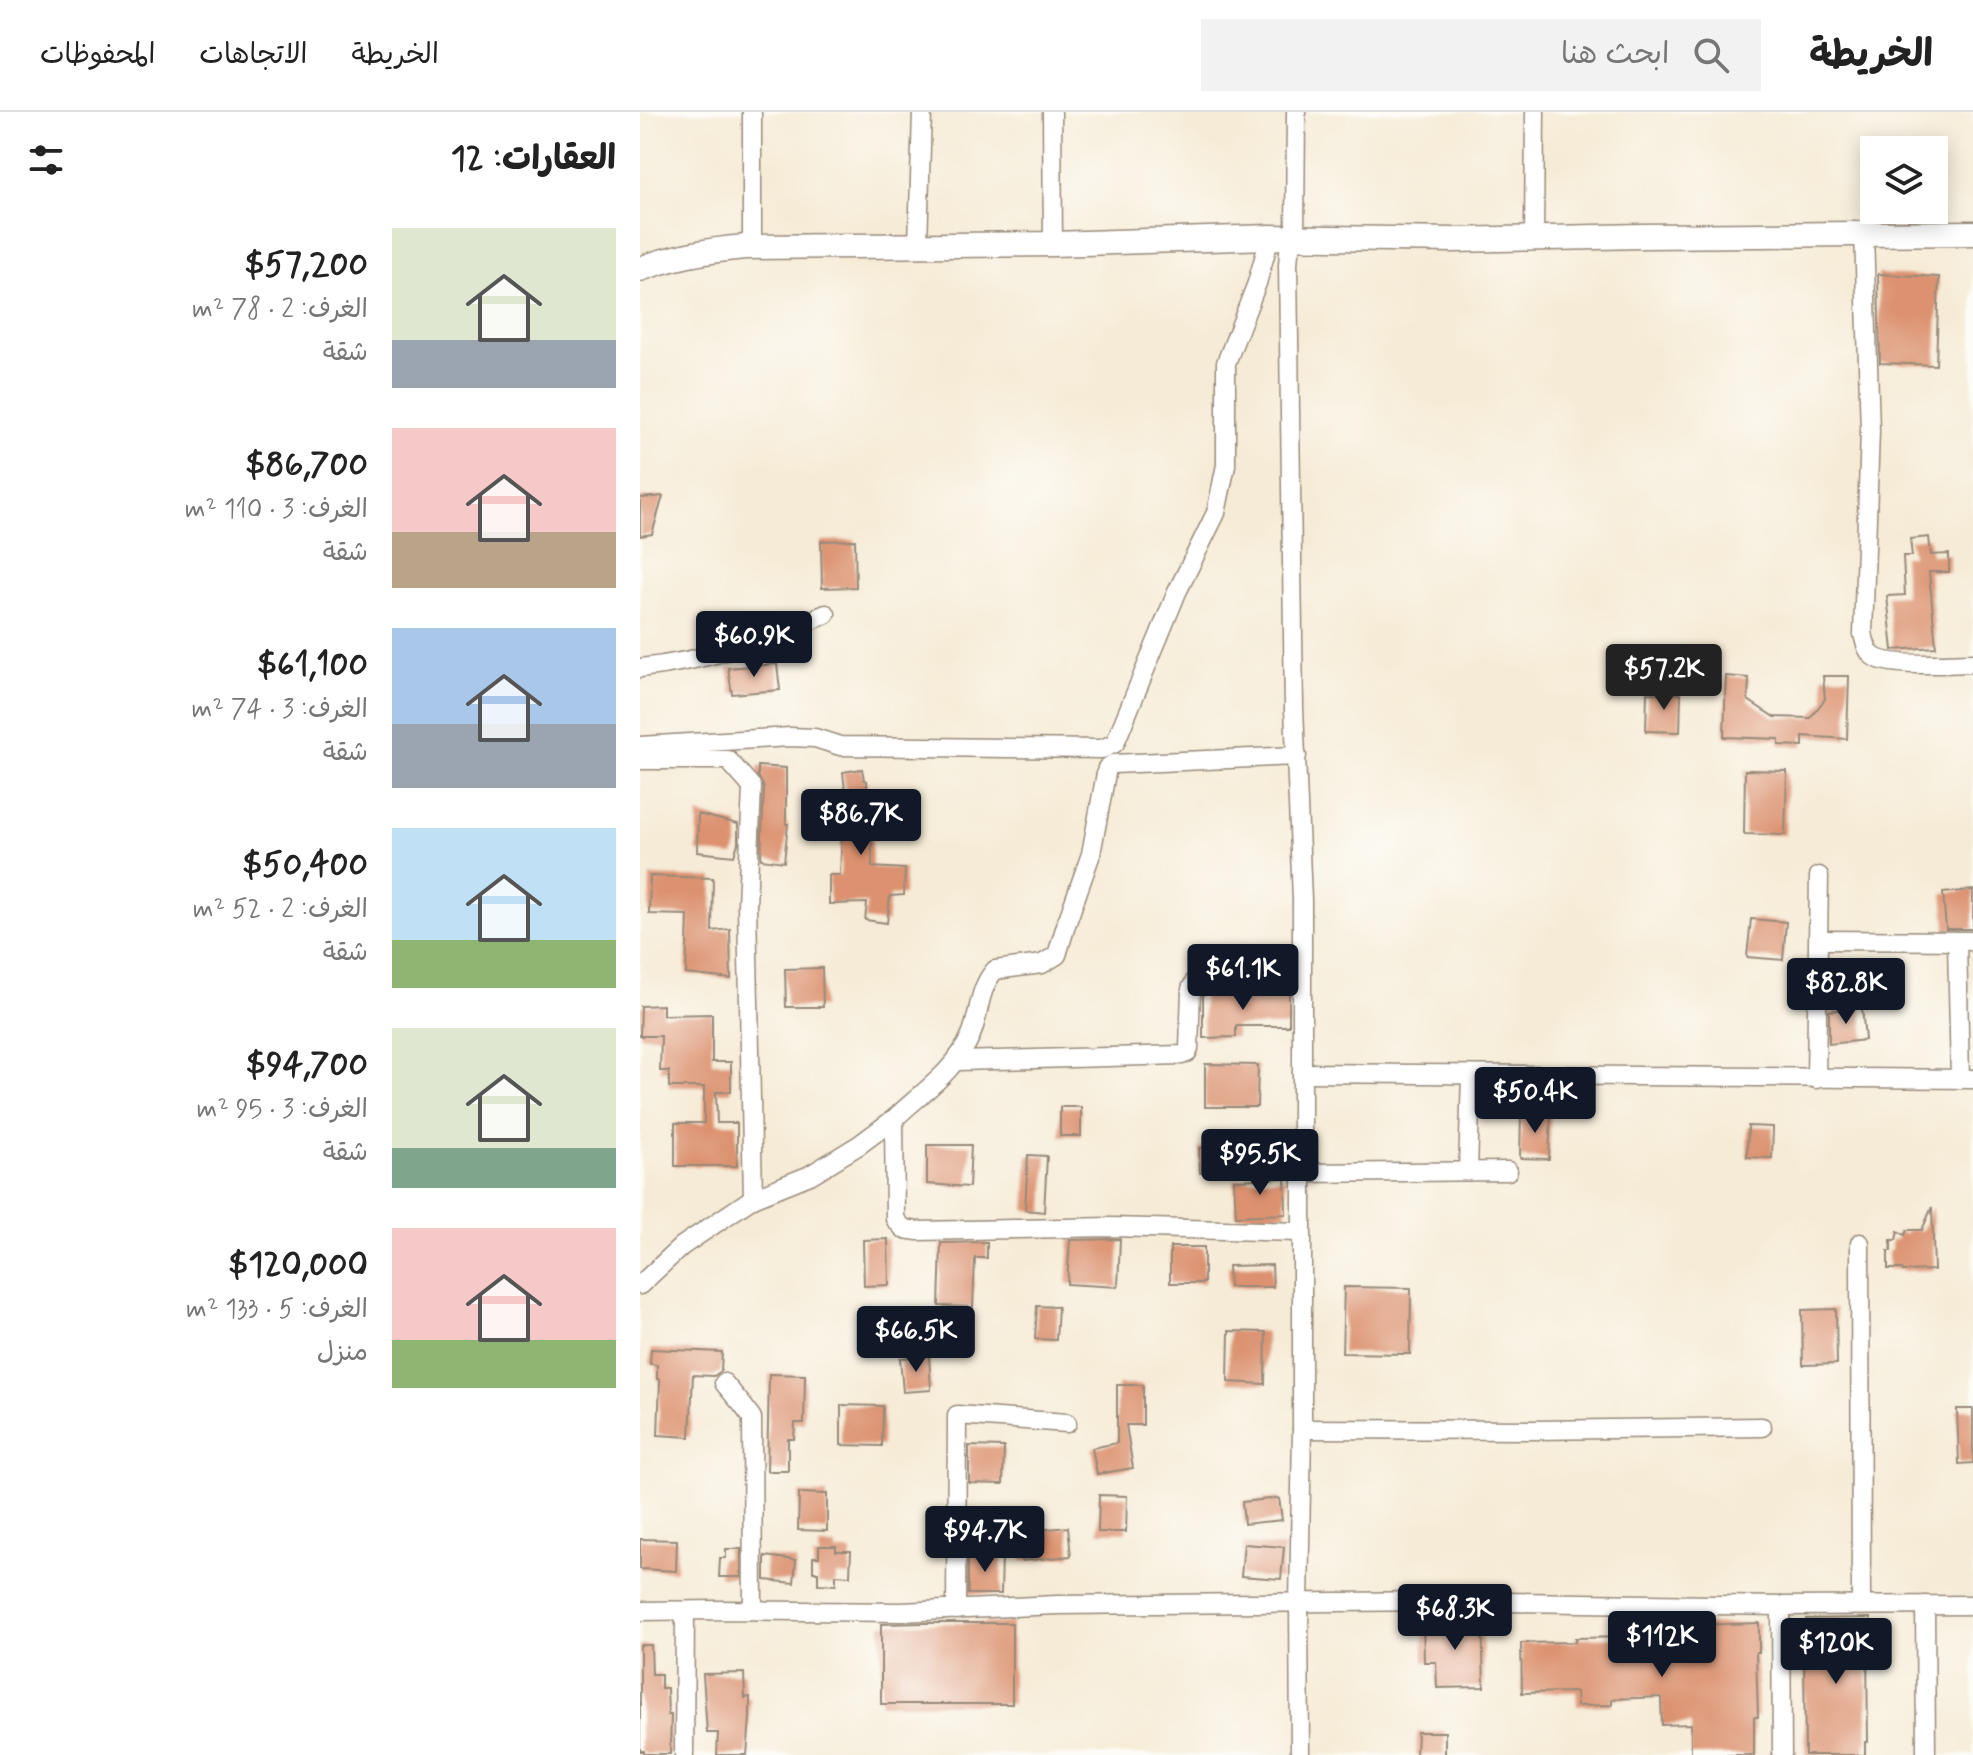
<!DOCTYPE html>
<html lang="ar">
<meta charset="utf-8">
<style>
body{margin:0;font-family:Mynerve,"Playpen Sans Arabic",sans-serif;background:#f2f2f2;color:#222;direction:rtl;height:100vh;display:flex;flex-direction:column;font-size:30px;white-space:nowrap}
*{box-sizing:border-box;margin:0}
p{font-size:26px;color:#767676}
.icon{flex:none;width:44px;height:44px;fill:none;stroke:currentColor;stroke-width:2;stroke-linecap:round;stroke-linejoin:round}
.map{position:relative;flex:1;overflow:hidden;direction:ltr}
.panel{display:flex;flex-direction:column;background:#fff;width:640px}
.panel>*{flex:none}
.controls{position:absolute;left:1220px;top:24px;display:grid;gap:16px}
.controls a{display:grid;place-items:center;width:88px;height:88px;border-radius:0px;background:#fff;box-shadow:0 4px 20px #0003;font-size:40px}
.price{position:absolute;translate:-50% -68px;padding:0 18px;border-radius:8px;background:#111827;color:#fff;font-size:26px;line-height:52px;filter:drop-shadow(0 2px 4px #0008)}
.price::after{content:'';position:absolute;left:50%;top:48px;width:24px;height:18px;margin-left:-12px;background:inherit;clip-path:polygon(0 0,100% 0,50% 100%)}
.price.active{background:#222;color:#fff}
ul{padding:0;list-style:none}
li{display:flex;align-items:center;gap:24px;height:200px;padding:0 24px}
li span{display:grid;place-items:center;flex:none;width:224px;height:160px;border-radius:0px;color:#555}
li>.icon{margin-inline-start:auto}
span .icon{width:96px;height:96px;fill:#fffc;stroke-width:1}
li b{font-size:34px}
h2{display:flex;justify-content:space-between;align-items:center;height:96px;padding:0 24px;font-size:34px}
header{display:flex;align-items:center;gap:48px;box-sizing:border-box;height:112px;padding:0 40px;background:#fff;border-bottom:2px solid #e0e0e0}
header strong{font-size:38px}
nav{display:flex;gap:44px;margin-inline-start:auto;font-size:28px}
.search{width:560px;height:72px;background:#f2f2f2;display:flex;align-items:center;gap:20px;box-sizing:border-box;padding:0 28px;border-radius:0px;color:#767676;font-size:30px}
main{display:flex;flex:1;min-height:0}
.map>svg:first-child{display:block}
.building{fill:#dc9270}
.lines{fill:none;stroke-linecap:round;stroke-linejoin:round}
.minor-casing{stroke:#988a7a;stroke-width:21}
.secondary-casing{stroke:#988a7a;stroke-width:27}
.minor{stroke:#fff;stroke-width:18}
.secondary{stroke:#fff;stroke-width:24}
</style>
<header>
<strong>الخريطة</strong>
<div class="search"><svg class="icon" aria-label="search" viewBox="0 0 24 24"><circle cx="10" cy="10" r="6"/><path d="M15 15l6 6"/></svg>ابحث هنا</div>
<nav><a>الخريطة</a><a>الاتجاهات</a><a>المحفوظات</a></nav>
</header>
<main>
<div class="map">
<svg width="1333" height="1643" viewBox="0 0 1333 1643">
<rect width="100%" height="100%" fill="#fdfcf7"/>
<filter id="ink" filterUnits="userSpaceOnUse"><feTurbulence type="fractalNoise" baseFrequency=".0125" numOctaves="2"/><feDisplacementMap in="SourceGraphic" scale="16" xChannelSelector="R" yChannelSelector="G"/><feConvolveMatrix kernelMatrix="1 2 1 2 8 2 1 2 1" color-interpolation-filters="sRGB"/></filter>
<filter id="wash" filterUnits="userSpaceOnUse"><feTurbulence type="fractalNoise" baseFrequency=".006" numOctaves="4" result="noise"/><feDisplacementMap in="SourceGraphic" scale="32" xChannelSelector="R" yChannelSelector="G"/><feGaussianBlur stdDeviation="1.8" result="paint"/><feColorMatrix in="noise" values="0 0 0 0 0 0 0 0 0 0 0 0 0 0 0 0 0 1.4 0 .05"/><feComposite in="paint" operator="in"/></filter>
<g filter="url(#wash)">
<rect width="100%" height="100%" fill="#f6ebd6"/>
<g id="blocks">
<g class="building">
<path d="M1238,162L1299,165L1296,253L1240,251Z"/>
<path d="M23,384L12,422L0,424V386Z"/>
<path d="M1289,425L1291,443L1309,442V460H1289L1296,535L1253,538L1247,484L1265,483L1263,444H1272L1270,427Z"/>
<path d="M215,428L216,475L182,476L181,429Z"/>
<path d="M137,552L140,578L92,582L88,556Z"/>
<path d="M1086,564L1109,566L1108,588L1134,605L1170,606L1185,587L1183,564H1209L1207,627L1163,624V634L1139,633V627L1084,625Z"/>
<path d="M1007,581L1041,582L1040,620L1006,619Z"/>
<path d="M118,654L146,656V712H148L144,750L121,747L124,676L118,664Z"/>
<path d="M222,657L224,668L227,669V691L219,692L232,727V755L265,757L264,783L250,784L247,811L225,808L227,791L189,792V763H200L202,715L195,714L199,679L205,678L203,660Z"/>
<path d="M1105,658L1147,659L1145,723L1104,722Z"/>
<path d="M58,702L98,712V731L94,744L57,740Z"/>
<path d="M10,764L73,766L72,819L90,817L91,867L46,862L48,803L9,802Z"/>
<path d="M1333,778V817H1306L1303,781Z"/>
<path d="M1111,807L1146,810L1143,848L1107,845Z"/>
<path d="M182,856L183,895H146L145,857Z"/>
<path d="M649,880V914H596V925L563,926V881Z"/>
<path d="M23,893V903L72,902V950H91V980H76L77,1011H97V1054H35V1011H64V975H29V959H20L21,924H0L1,894Z"/>
<path d="M1222,895L1225,928L1189,932V899Z"/>
<path d="M565,952L618,953L617,995H565Z"/>
<rect x="420" y="995" width="21" height="29"/>
<path d="M881,999L911,1000L909,1047L880,1046Z"/>
<path d="M1108,1014L1133,1015L1132,1046L1107,1045Z"/>
<path d="M287,1033H331L329,1075L287,1072Z"/>
<path d="M590,1034L592,1059L560,1061L559,1036Z"/>
<path d="M388,1043L407,1044L404,1100L385,1098Z"/>
<path d="M645,1066L646,1102L596,1104L594,1068Z"/>
<path d="M1292,1095L1294,1158L1263,1159L1262,1157H1248V1139H1251V1128H1256L1258,1119L1265,1123L1267,1118H1282Z"/>
<path d="M248,1127L249,1173L224,1174L223,1128Z"/>
<path d="M480,1127L478,1175L427,1172L430,1128Z"/>
<path d="M347,1130V1146H335L333,1195L299,1194L301,1131Z"/>
<rect x="530" y="1135" width="34" height="36"/>
<path d="M632,1153L633,1175H589L588,1154Z"/>
<path d="M704,1175L771,1176L770,1242L702,1241Z"/>
<path d="M397,1194L418,1195L416,1228L395,1227Z"/>
<path d="M1196,1197L1197,1252L1163,1253L1162,1198Z"/>
<path d="M589,1219L626,1220L625,1272L588,1270Z"/>
<path d="M11,1237L82,1240L81,1259L74,1264L53,1263L50,1325L18,1323L20,1268L17,1267V1253L10,1252Z"/>
<path d="M289,1244L291,1278L263,1280L260,1246Z"/>
<path d="M129,1262L165,1263L164,1311H155L154,1327H148V1359H127Z"/>
<path d="M477,1273H503V1313H486L493,1356L457,1362L452,1336L477,1331Z"/>
<path d="M201,1293L243,1294L242,1334L201,1333Z"/>
<path d="M1317,1297H1333V1351L1319,1352Z"/>
<path d="M329,1334L364,1335L363,1372L329,1371Z"/>
<path d="M159,1381L187,1382V1419L158,1418Z"/>
<path d="M459,1383L487,1384L486,1420H458Z"/>
<path d="M639,1386L642,1408L604,1412L602,1390Z"/>
<path d="M428,1415L431,1444L382,1449L378,1420Z"/>
<path d="M0,1427L37,1428L36,1459L0,1457Z"/>
<path d="M604,1432L644,1435L641,1467L601,1464Z"/>
<path d="M179,1434H196V1439H211L210,1464L196,1463V1473L178,1472V1460H173V1445H179Z"/>
<path d="M86,1437H101V1465H79L80,1446H86Z"/>
<path d="M328,1442L362,1443L361,1482H328Z"/>
<path d="M125,1444L156,1448L154,1471L125,1468Z"/>
<path d="M1230,1506V1535H1227L1228,1630H1225V1643H1165L1164,1541L1167,1540L1166,1507Z"/>
<path d="M842,1507L844,1575L797,1576L796,1550H784L783,1508Z"/>
<path d="M287,1511H372V1592H241V1512Z"/>
<path d="M1119,1511V1540H1116L1118,1605H1114V1643H1051V1612L1022,1613L1021,1585L972,1587V1593L937,1594L936,1580L882,1581L881,1531L935,1530V1526L992,1525V1513L1007,1512L1008,1533L1056,1531V1513Z"/>
<path d="M0,1533H11L12,1562H21V1576H27L28,1603H31L30,1642H4V1639H0Z"/>
<path d="M104,1561L105,1586L110,1585V1606L107,1643H77L78,1621H67L63,1562Z"/>
<path d="M777,1620H805V1643H776Z"/>
</g>
</g>
</g>
<g filter="url(#ink)">
<use href="#blocks" fill-opacity="0" stroke="#988a7a" stroke-width="2"/>
<g class="lines">
<g class="minor-casing">
<g id="minor">
<path d="M112,0V135"/>
<path d="M412,0L413,132"/>
<path d="M656,0L655,125L649,140L648,153L654,596L662,788V1317L659,1491L660,1643"/>
<path d="M1224,121L1230,319L1223,522C1225,530 1227,539 1233,544C1248,556 1312,551 1333,551"/>
<path d="M894,126L895,0"/>
<path d="M278,132L282,0"/>
<path d="M0,556C67,549 124,529 186,502"/>
<path d="M0,634L150,625L175,626L200,634L462,637L475,631L537,480L576,401L586,353V251L617,171L630,125"/>
<path d="M657,644L473,652L467,656L451,742L427,810L417,843L402,852L355,858C338,877 340,902 331,923C316,959 281,981 254,1007L255,1107L264,1117L278,1119L470,1115L661,1120"/>
<path d="M0,648H88L112,675L107,793L113,1086L170,1063L219,1033L254,1007"/>
<path d="M1179,828L1333,829"/>
<path d="M1317,829L1320,967"/>
<path d="M317,949L542,943L547,941L549,937L551,877L555,869L595,866H661"/>
<path d="M662,961L1333,967"/>
<path d="M1176,967L1179,764"/>
<path d="M828,1059L831,963"/>
<path d="M662,1061L868,1059"/>
<path d="M1220,1131L1221,1493"/>
<path d="M0,1173L42,1134L113,1086"/>
<path d="M84,1271L104,1295L112,1306L113,1498"/>
<path d="M662,1317L894,1318L1122,1315"/>
<path d="M1285,1493L1286,1643"/>
<path d="M1141,1494L1142,1643"/>
<path d="M316,1498L317,1303L427,1311"/>
<path d="M0,1499L77,1498L261,1500L417,1493L798,1489L1141,1494L1333,1493"/>
<path d="M44,1643L45,1500"/>
</g>
</g>
<g class="secondary-casing">
<path id="secondary" d="M0,157C34,144 69,138 105,135L413,132L630,125L812,128L1003,124L1333,121"/>
</g>
<use href="#minor" class="minor"/>
<use href="#secondary" class="secondary"/>
</g>
</g>
</svg>
<div class="controls">
<a><svg class="icon" aria-label="layers" viewBox="0 0 24 24"><path d="M12 4l9 5-9 5-9-5zM3 14l9 5 9-5"/></svg></a>
</div>
<b class="price" style="left:114px;top:567px">$60.9K</b>
<b class="price active" style="left:1024px;top:600px">$57.2K</b>
<b class="price" style="left:221px;top:745px">$86.7K</b>
<b class="price" style="left:603px;top:900px">$61.1K</b>
<b class="price" style="left:1206px;top:914px">$82.8K</b>
<b class="price" style="left:895px;top:1023px">$50.4K</b>
<b class="price" style="left:620px;top:1085px">$95.5K</b>
<b class="price" style="left:276px;top:1262px">$66.5K</b>
<b class="price" style="left:345px;top:1462px">$94.7K</b>
<b class="price" style="left:815px;top:1540px">$68.3K</b>
<b class="price" style="left:1022px;top:1567px">$112K</b>
<b class="price" style="left:1196px;top:1574px">$120K</b>
</div>
<section class="panel">
<h2>العقارات: 12<svg class="icon" aria-label="filters" viewBox="0 0 24 24"><path d="M4 7h16M4 17h16"/><circle cx="9" cy="7" r="2"/><circle cx="15" cy="17" r="2"/></svg></h2>
<ul>
<li><span style="background:linear-gradient(#dfe7d0 70%,#9aa5b1 0)"><svg class="icon" aria-label="home" viewBox="0 0 24 24"><path d="M3 11l9-7 9 7M6 9v11h12V9"/></svg></span><div><b>$57,200</b><p>الغرف: 2 · 78 m²</p><p>شقة</p></div></li>
<li><span style="background:linear-gradient(#f6c9c9 65%,#b9a48a 0)"><svg class="icon" aria-label="home" viewBox="0 0 24 24"><path d="M3 11l9-7 9 7M6 9v11h12V9"/></svg></span><div><b>$86,700</b><p>الغرف: 3 · 110 m²</p><p>شقة</p></div></li>
<li><span style="background:linear-gradient(#a9c7e8 60%,#9aa5b1 0)"><svg class="icon" aria-label="home" viewBox="0 0 24 24"><path d="M3 11l9-7 9 7M6 9v11h12V9"/></svg></span><div><b>$61,100</b><p>الغرف: 3 · 74 m²</p><p>شقة</p></div></li>
<li><span style="background:linear-gradient(#bfe0f5 70%,#8fb573 0)"><svg class="icon" aria-label="home" viewBox="0 0 24 24"><path d="M3 11l9-7 9 7M6 9v11h12V9"/></svg></span><div><b>$50,400</b><p>الغرف: 2 · 52 m²</p><p>شقة</p></div></li>
<li><span style="background:linear-gradient(#dfe7d0 75%,#7fa58c 0)"><svg class="icon" aria-label="home" viewBox="0 0 24 24"><path d="M3 11l9-7 9 7M6 9v11h12V9"/></svg></span><div><b>$94,700</b><p>الغرف: 3 · 95 m²</p><p>شقة</p></div></li>
<li><span style="background:linear-gradient(#f6c9c9 70%,#8fb573 0)"><svg class="icon" aria-label="home" viewBox="0 0 24 24"><path d="M3 11l9-7 9 7M6 9v11h12V9"/></svg></span><div><b>$120,000</b><p>الغرف: 5 · 133 m²</p><p>منزل</p></div></li>
</ul>
</section>
</main>
